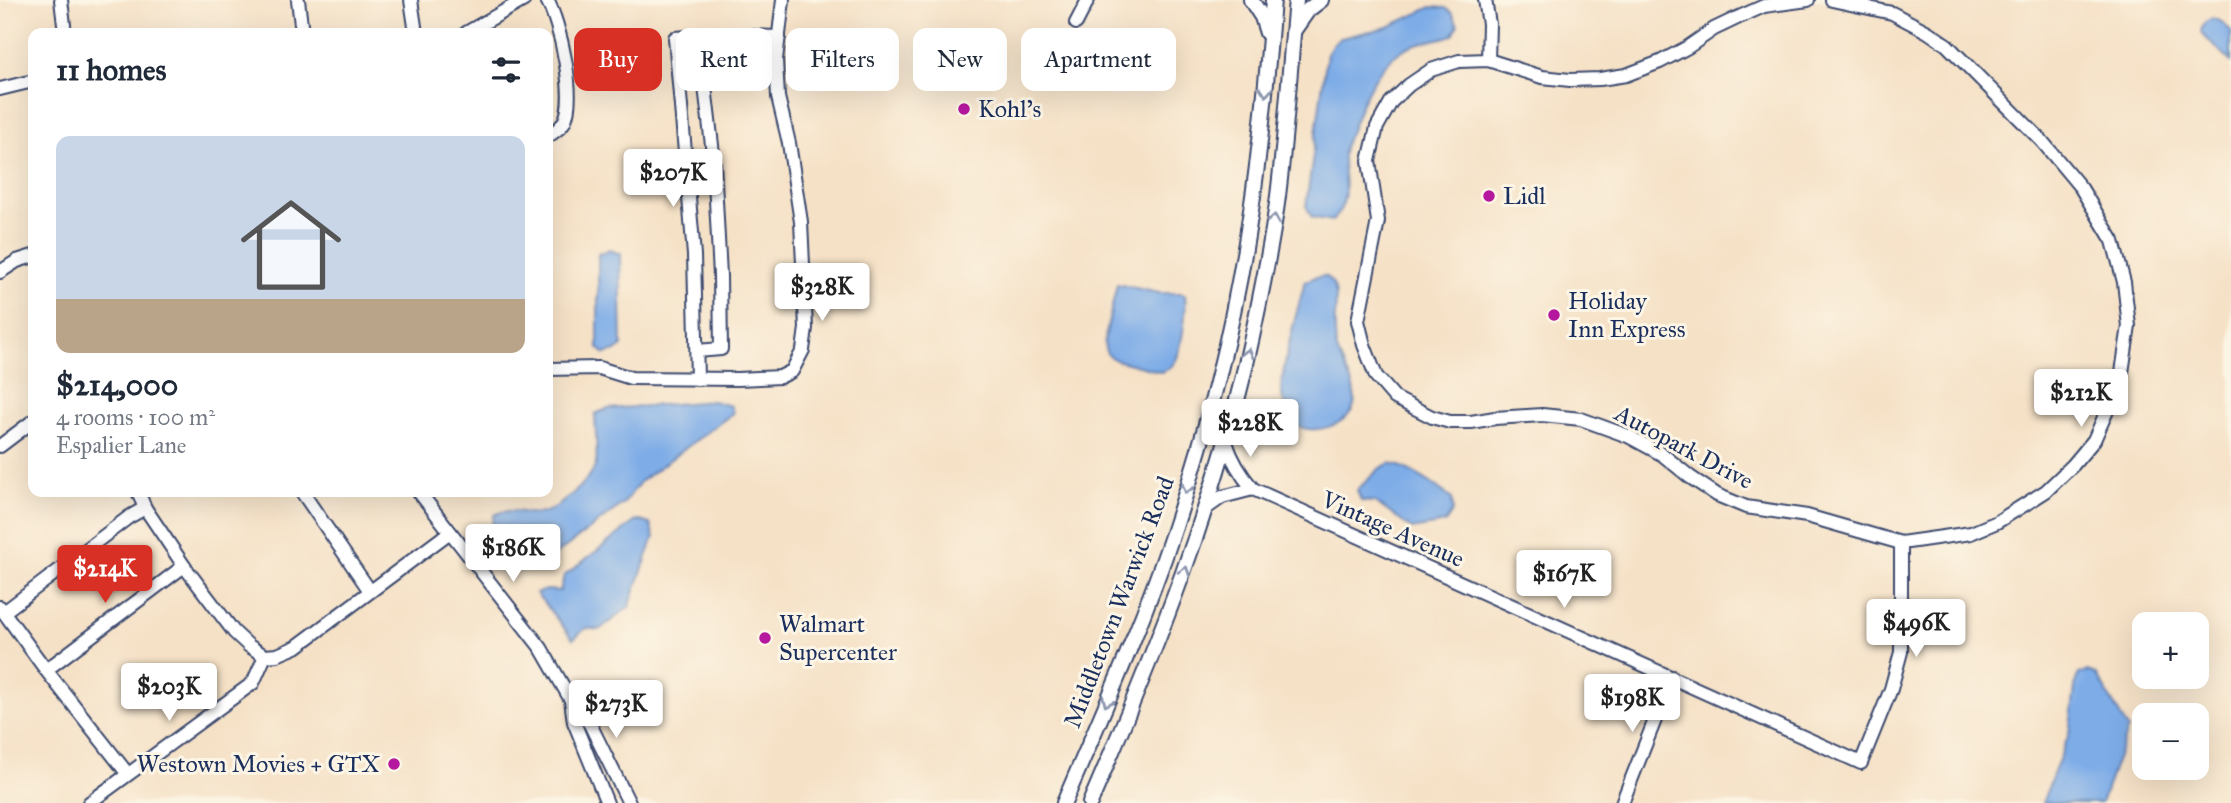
<!DOCTYPE html>
<meta charset="utf-8">
<style>
body{margin:0;font-family:"IM FELL Great Primer",serif;background:#f2f2f3;color:#1f2937;height:100vh;display:flex;flex-direction:column;font-size:26px;white-space:nowrap}
*{box-sizing:border-box;margin:0}
p{font-size:23px;color:#747a83}
.icon{flex:none;width:38px;height:38px;fill:none;stroke:currentColor;stroke-width:2;stroke-linecap:round;stroke-linejoin:round}
.map{position:relative;flex:1;overflow:hidden}
.side{position:absolute;left:28px;top:28px;width:525px;height:469px;display:flex;flex-direction:column;background:#fff;border-radius:14px;box-shadow:0 7px 28px #0002}
.side>*{flex:none}
.hud{position:absolute;left:574px;top:28px;width:665px;height:63px;display:flex;gap:14px}
.buttons{position:absolute;left:2132px;top:612px;display:grid;gap:14px}
.buttons a{display:grid;place-items:center;width:77px;height:77px;border-radius:14px;background:#fff;box-shadow:0 7px 28px #0002;font-size:35px}
.price{position:absolute;translate:-50% -60px;padding:0 16px;border-radius:7px;background:#fff;color:#222;font-size:23px;line-height:46px;filter:drop-shadow(0 2px 4px #0008)}
.price::after{content:'';position:absolute;left:50%;top:42px;width:21px;height:16px;margin-left:-10px;background:inherit;clip-path:polygon(0 0,100% 0,50% 100%)}
.price.current{background:#d93025;color:#fff}
ul{padding:0;list-style:none}
li{display:grid;align-content:center;gap:14px;height:371px;padding:0 28px}
li span{display:grid;place-items:center;height:217px;border-radius:14px;color:#555}
li>.icon{margin-inline-start:auto}
span .icon{width:126px;height:126px;fill:#fffc;stroke-width:1}
li b{font-size:30px}
h2{display:flex;justify-content:space-between;align-items:center;height:84px;padding:0 28px;font-size:30px}
.tag{padding:0 24px;border-radius:14px;background:#fff;box-shadow:0 7px 28px #0002;font-size:24px;line-height:63px}
.tag.current{background:#d93025;color:#fff}
.map>svg:first-child{display:block}
.water{fill:#7dace7;stroke:#4c6ea2;stroke-width:2}
.lines{fill:none;stroke-linecap:round;stroke-linejoin:round}
.minor-casing{stroke:#3c4a6e;stroke-width:16}
.major-casing{stroke:#3c4a6e;stroke-width:18}
.minor{stroke:#fff;stroke-width:12}
.major{stroke:#fff;stroke-width:14}
.oneway{stroke:#8d97ae}
.poi-dot{fill:#b5179e;stroke:#fcf5e5;stroke-width:2.5}
.labels{text-anchor:middle;dominant-baseline:central;stroke-width:6;stroke-linejoin:round;paint-order:stroke}
.poi-label{font-size:24px;fill:#1b2f5e;stroke:#fcf5e5;text-anchor:start}
.street-label{font-size:24px;fill:#1b2f5e;stroke:#fcf5e5}
</style>
<div class="map">
<svg width="2231" height="803" viewBox="0 0 2231 803">
<rect width="100%" height="100%" fill="#fcf5e5"/>
<filter id="ink" filterUnits="userSpaceOnUse"><feTurbulence type="fractalNoise" baseFrequency=".0143" numOctaves="2"/><feDisplacementMap in="SourceGraphic" scale="14" xChannelSelector="R" yChannelSelector="G"/><feConvolveMatrix kernelMatrix="1 2 1 2 8 2 1 2 1" color-interpolation-filters="sRGB"/></filter>
<filter id="wash" filterUnits="userSpaceOnUse"><feTurbulence type="fractalNoise" baseFrequency=".00686" numOctaves="4" result="noise"/><feDisplacementMap in="SourceGraphic" scale="28" xChannelSelector="R" yChannelSelector="G"/><feGaussianBlur stdDeviation="1.57" result="paint"/><feColorMatrix in="noise" values="0 0 0 0 0 0 0 0 0 0 0 0 0 0 0 0 0 1.4 0 .05"/><feComposite in="paint" operator="in"/></filter>
<g filter="url(#wash)">
<rect width="100%" height="100%" fill="#f5e1c6"/>
<g class="water">
<path d="M1431,7L1446,8L1453,14L1458,25L1453,35C1436,41 1416,41 1401,51C1375,68 1362,101 1352,128C1349,136 1343,145 1343,154C1342,180 1353,199 1332,221L1312,217L1306,206L1327,53L1333,44L1341,38L1388,27Z"/>
<path d="M2212,18L2222,22L2231,31V62L2202,34L2201,31L2204,23Z"/>
<path d="M610,250L620,254L622,346L616,351L605,354L598,348V254Z"/>
<path d="M1325,276C1343,286 1333,311 1335,329C1335,336 1335,344 1337,350C1343,368 1358,386 1354,405C1349,425 1310,437 1296,424C1288,417 1283,401 1281,391C1281,384 1283,376 1284,369C1289,339 1297,311 1305,282L1315,277Z"/>
<path d="M1117,284L1159,293H1182L1185,295C1187,310 1182,349 1175,362C1172,367 1166,370 1161,372L1116,360C1107,356 1105,352 1104,342Z"/>
<path d="M713,401L731,406L733,413L641,481L624,503L547,561C517,556 511,549 492,525L494,515C513,505 523,516 541,513C557,511 593,478 596,463C598,453 595,426 595,414L607,409Z"/>
<path d="M1390,463C1408,467 1437,486 1452,499L1453,511L1445,523L1412,529L1375,502L1361,501L1357,490L1380,468Z"/>
<path d="M637,520L650,524L654,537L629,607L599,630L586,628L573,639L536,593L547,590L560,591L564,576Z"/>
<path d="M2087,671L2096,674L2128,729L2101,803H2042L2069,734L2076,680L2079,674Z"/>
</g>
</g>
<g filter="url(#ink)">
<g class="lines">
<g class="minor-casing">
<g id="minor">
<path d="M61,0L65,33"/>
<path d="M298,0L302,33"/>
<path d="M411,0L416,33"/>
<path d="M547,0C560,23 577,98 564,122C560,129 554,132 548,136"/>
<path d="M1485,0L1489,24L1488,60"/>
<path d="M1808,0L1764,6L1737,18L1714,29L1688,47L1660,62L1626,75L1600,79L1570,80L1542,77L1488,60L1459,61L1431,70L1409,85L1391,102L1377,127L1369,161L1378,221L1358,321L1364,345L1376,376L1395,398L1432,417L1450,422H1471L1495,418L1542,415L1581,419L1628,436L1663,455L1690,477L1717,495L1746,507L1807,516L1901,543L1971,533L1997,522L2046,491L2073,465L2094,440L2121,379L2129,326L2124,282L2113,241L2081,188L2041,140L1947,45L1928,32L1892,13L1832,0"/>
<path d="M1076,23L1088,0"/>
<path d="M466,33L524,0"/>
<path d="M0,89L33,81"/>
<path d="M0,272L17,261L33,256"/>
<path d="M697,351L721,349L720,276L714,162L699,36"/>
<path d="M548,369L599,368L631,378L738,379L780,377L792,371L803,350L806,328L801,222L789,143L778,97L776,60L783,0"/>
<path d="M697,379L694,255L675,38L712,35L779,37"/>
<path d="M1226,442C1232,461 1240,474 1253,489L1861,763L1891,689L1901,652V543"/>
<path d="M0,446L33,421"/>
<path d="M138,492L145,508L184,566L234,632L249,646L265,656"/>
<path d="M302,492L370,591"/>
<path d="M419,492L541,648L571,700L590,724L629,803"/>
<path d="M1205,509L1222,497L1253,489"/>
<path d="M0,607L46,670L127,773"/>
<path d="M4,612L129,517L145,508"/>
<path d="M265,656L277,655L296,647L450,532"/>
<path d="M46,670L184,566"/>
<path d="M571,700L574,722L607,803"/>
<path d="M89,803L253,683L265,656"/>
<path d="M1622,803L1672,677"/>
</g>
</g>
<g class="major-casing">
<g id="major">
<path d="M1251,0L1262,17L1267,33"/>
<path d="M1294,30L1308,10L1321,0"/>
<path d="M1064,803C1102,714 1142,625 1173,533C1205,437 1231,337 1247,236C1260,158 1267,79 1273,0"/>
<path d="M1090,803C1156,650 1217,500 1252,337C1262,290 1272,243 1278,196C1286,131 1290,65 1296,0"/>
</g>
</g>
<use href="#minor" class="minor"/>
<use href="#major" class="major"/>
</g>
<defs><path id="oneway-chevron" d="M-2-3.5L2.5 0L-2 3.5" fill="none" stroke-width="1.6" stroke-linecap="round" stroke-linejoin="round" transform="scale(1.75)"/></defs>
<g class="oneway">
<use href="#oneway-chevron" transform="translate(1266 92) rotate(95)"/>
<use href="#oneway-chevron" transform="translate(1274 219) rotate(-80)"/>
<use href="#oneway-chevron" transform="translate(1248 353) rotate(-76)"/>
<use href="#oneway-chevron" transform="translate(1187 489) rotate(107)"/>
<use href="#oneway-chevron" transform="translate(1185 571) rotate(-71)"/>
<use href="#oneway-chevron" transform="translate(1107 702) rotate(113)"/>
</g>
</g>
<g class="poi-dot">
<circle cx="964" cy="109" r="7"/>
<circle cx="1489" cy="196" r="7"/>
<circle cx="1554" cy="315" r="7"/>
<circle cx="765" cy="638" r="7"/>
<circle cx="394" cy="764" r="7"/>
</g>
<g class="labels">
<g class="poi-label">
<text x="978" y="109">Kohl's</text>
<text x="1503" y="196">Lidl</text>
<text x="1568" y="301">Holiday<tspan x="1568" dy="28">Inn Express</tspan></text>
<text x="779" y="624">Walmart<tspan x="779" dy="28">Supercenter</tspan></text>
<text x="380" y="764" text-anchor="end">Westown Movies + GTX</text>
</g>
<g class="street-label">
<text transform="translate(1684 447) rotate(28)">Autopark Drive</text>
<text transform="translate(1393 529) rotate(24)">Vintage Avenue</text>
<text transform="translate(1119 602) rotate(-69)">Middletown Warwick Road</text>
</g>
</g>
</svg>
<div class="buttons">
<a>+</a>
<a>−</a>
</div>
<b class="price" style="left:673px;top:209px">$207K</b>
<b class="price" style="left:822px;top:323px">$328K</b>
<b class="price" style="left:2081px;top:429px">$212K</b>
<b class="price" style="left:1250px;top:459px">$228K</b>
<b class="price" style="left:513px;top:584px">$186K</b>
<b class="price current" style="left:105px;top:605px">$214K</b>
<b class="price" style="left:1564px;top:610px">$167K</b>
<b class="price" style="left:1916px;top:659px">$496K</b>
<b class="price" style="left:169px;top:723px">$203K</b>
<b class="price" style="left:1632px;top:734px">$198K</b>
<b class="price" style="left:616px;top:740px">$273K</b>
<div class="hud">
<a class="tag current">Buy</a>
<a class="tag">Rent</a>
<a class="tag">Filters</a>
<a class="tag">New</a>
<a class="tag">Apartment</a>
</div>
<section class="side">
<h2>11 homes<svg class="icon" aria-label="filters" viewBox="0 0 24 24"><path d="M4 7h16M4 17h16"/><circle cx="9" cy="7" r="2"/><circle cx="15" cy="17" r="2"/></svg></h2>
<ul>
<li><span style="background:linear-gradient(#c9d6e8 75%,#b9a48a 0)"><svg class="icon" aria-label="home" viewBox="0 0 24 24"><path d="M3 11l9-7 9 7M6 9v11h12V9"/></svg></span><div><b>$214,000</b><p>4 rooms · 100 m²</p><p>Espalier Lane</p></div></li>
</ul>
</section>
</div>
